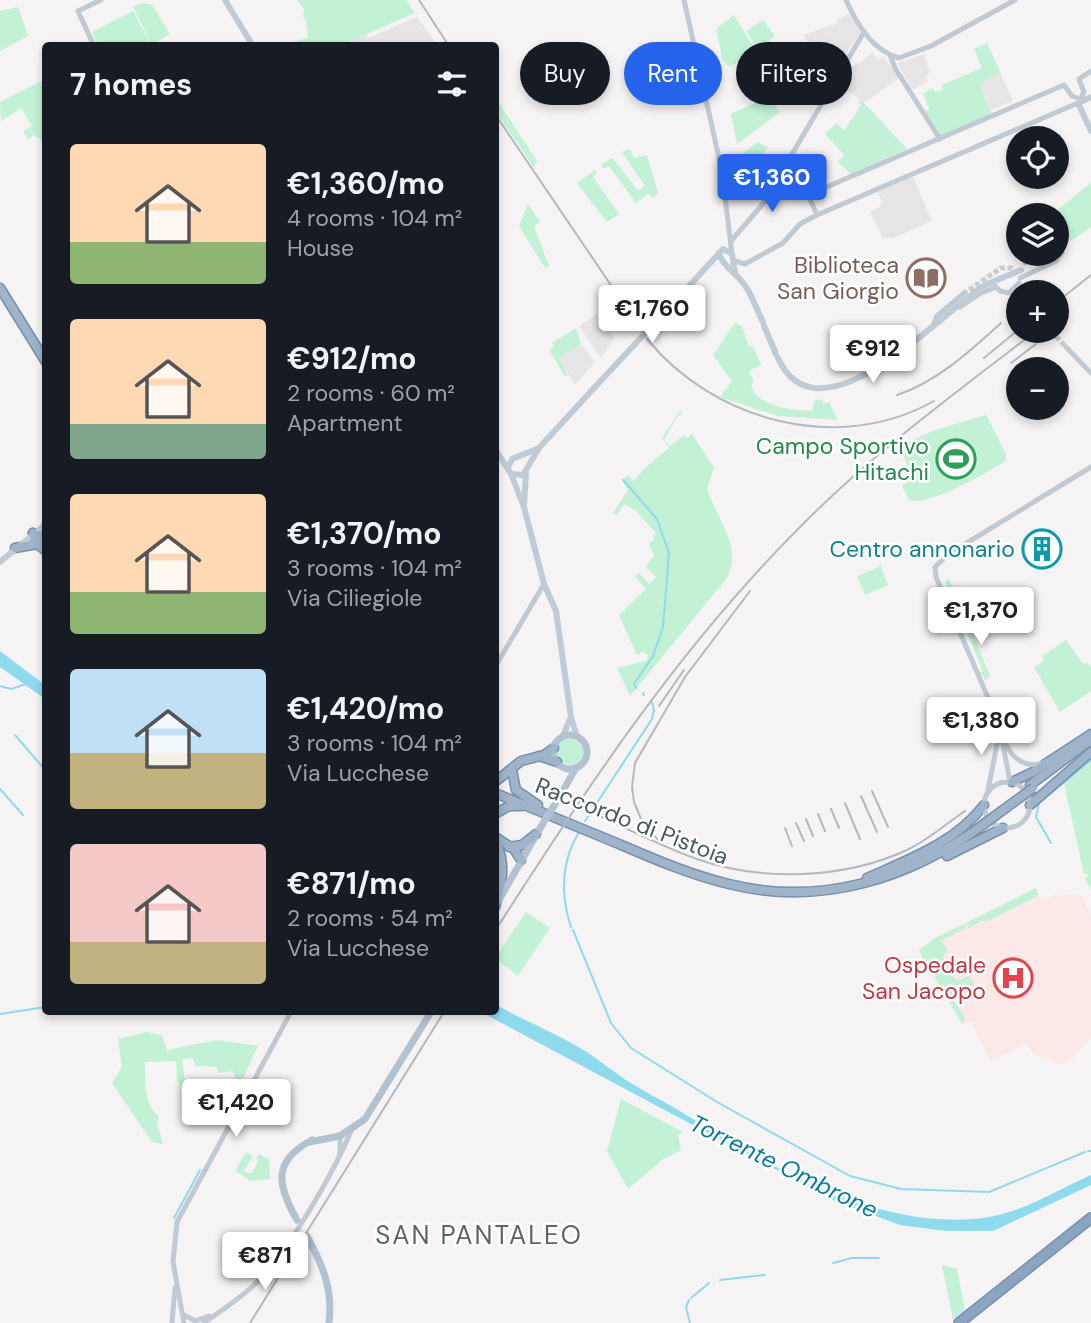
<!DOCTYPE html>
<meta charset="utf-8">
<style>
body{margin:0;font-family:"DM Sans",sans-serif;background:#242831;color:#f1f3f6;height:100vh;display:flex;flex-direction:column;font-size:26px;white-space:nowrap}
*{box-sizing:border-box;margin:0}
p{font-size:23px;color:#9ea1a6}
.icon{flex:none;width:38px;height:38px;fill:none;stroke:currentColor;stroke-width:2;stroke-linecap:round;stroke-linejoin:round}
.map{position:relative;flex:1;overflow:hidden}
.side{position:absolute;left:42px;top:42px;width:457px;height:973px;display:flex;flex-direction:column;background:#171b24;border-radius:7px;box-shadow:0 4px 10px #0003}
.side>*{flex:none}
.hud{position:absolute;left:520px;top:42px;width:466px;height:63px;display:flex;gap:14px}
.fabs{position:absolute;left:1006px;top:126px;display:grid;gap:14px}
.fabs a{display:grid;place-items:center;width:63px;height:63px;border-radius:50%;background:#171b24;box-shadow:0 4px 10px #0003;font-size:35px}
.price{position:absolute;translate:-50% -60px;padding:0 16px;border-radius:7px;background:#fff;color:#222;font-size:23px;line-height:46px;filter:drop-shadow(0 2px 4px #0008)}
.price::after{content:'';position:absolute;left:50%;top:42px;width:21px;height:16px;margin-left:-10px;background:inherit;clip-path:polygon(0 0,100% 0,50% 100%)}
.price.on{background:#2563eb;color:#fff}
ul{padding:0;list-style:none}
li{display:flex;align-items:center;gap:21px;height:175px;padding:0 28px}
li span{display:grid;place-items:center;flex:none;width:196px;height:140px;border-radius:7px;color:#555}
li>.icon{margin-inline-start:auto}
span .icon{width:84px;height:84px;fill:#fffc;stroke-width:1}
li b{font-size:30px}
h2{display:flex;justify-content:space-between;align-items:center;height:84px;padding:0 28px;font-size:30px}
.pill{padding:0 24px;border-radius:32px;background:#171b24;box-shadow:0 4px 10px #0003;font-size:24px;line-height:63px}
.pill.on{background:#2563eb;color:#fff}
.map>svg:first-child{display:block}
.education{fill:#e6e4e5}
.medical{fill:#fce8e6}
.green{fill:#c3f1d5}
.water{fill:#90daee}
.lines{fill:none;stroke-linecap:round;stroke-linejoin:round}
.stream{stroke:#90daee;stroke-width:2}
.tertiary-tunnel{stroke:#caccce;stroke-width:5;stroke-dasharray:5 2.5;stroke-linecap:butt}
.trunk-casing{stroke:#7690ad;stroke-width:11}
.motorway-casing{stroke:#7690ad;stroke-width:12}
.tertiary{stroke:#c1cad2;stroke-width:5}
.secondary{stroke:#c1cbd6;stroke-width:6}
.primary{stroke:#b3c2d1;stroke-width:7}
.trunk{stroke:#9fb4c9;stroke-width:8}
.motorway{stroke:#8ba5c1;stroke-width:9}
.rail{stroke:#b5b8bd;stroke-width:2}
.trunk-bridge-casing{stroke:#7690ad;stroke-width:11;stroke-linecap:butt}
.secondary-bridge{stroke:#c1cbd6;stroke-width:6}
.primary-bridge{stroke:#b3c2d1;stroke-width:7}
.trunk-bridge{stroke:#9fb4c9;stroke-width:8}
.labels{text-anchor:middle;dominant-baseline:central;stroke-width:5;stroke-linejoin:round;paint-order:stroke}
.education-label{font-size:23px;fill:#785e54;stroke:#fff;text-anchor:end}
.leisure-label{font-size:23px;fill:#27864d;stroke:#fff;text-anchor:end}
.culture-label{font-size:23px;fill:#0d838f;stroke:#fff;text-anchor:end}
.street-label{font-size:23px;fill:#4a5661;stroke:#fff}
.health-label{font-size:23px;fill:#be3a42;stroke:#fff;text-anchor:end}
.water-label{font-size:24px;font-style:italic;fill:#0c7c9b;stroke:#fff}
.quarter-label{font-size:26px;letter-spacing:2px;fill:#5f6368;stroke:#fff}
</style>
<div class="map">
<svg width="1091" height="1323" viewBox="0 0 1091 1323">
<rect width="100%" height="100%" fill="#f5f3f3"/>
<g class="education">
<path d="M849,14L860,32L832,77L803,35L838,23L837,19Z"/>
<path d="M417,17L437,45L342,46L366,34L369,38Z"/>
<path d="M872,53L878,61L883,57L899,78L861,105L858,104L860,99L842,87L847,80L841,76L849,63L854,66L857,62L860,63Z"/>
<path d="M924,54L930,73L926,75L928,81L913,90L897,63Z"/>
<path d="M1001,74L1013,101L991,110L979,84Z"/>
<path d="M913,177L932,221L893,238H883L870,212L880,207L882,201L878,192Z"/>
<path d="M600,312L614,339L601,358L579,326Z"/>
<path d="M581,344L595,362L575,385L559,358Z"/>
</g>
<path class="medical" d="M1036,888L1041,901L1057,894L1059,897L1064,894L1082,896L1091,915V1039L1075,1053V1057L1059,1065L1040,1055L1036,1056L1026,1044L990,1061L971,1021L962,1024L932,972L929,973L919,950L939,936Z"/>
<g class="green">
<path d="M297,0H406L415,13L342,45H291L293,42L308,38L306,19L303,18L304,9Z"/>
<path d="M143,3L152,5L170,34L152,45L133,7Z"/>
<path d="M18,7L28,36L0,51V11Z"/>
<path d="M133,11L151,45H98L92,32Z"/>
<path d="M734,15L756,51L730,67L723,61L716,29Z"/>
<path d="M763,20L775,36L758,49L746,31Z"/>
<path d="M987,43L1001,74L979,84L992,114L941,136L925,111L929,109L923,93L933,88L935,92L943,89L941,85L982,68L974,49Z"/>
<path d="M45,79L46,138L43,142L34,135L28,139L23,131L32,126L21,108L1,121L0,102Z"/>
<path d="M495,97L537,161L534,168L495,110Z"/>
<path d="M768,97L780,112L737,144L731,114Z"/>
<path d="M863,102L907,149L851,174L838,162L844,155L825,134L837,123L844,131Z"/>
<path d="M757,142L768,147L759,161L773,170L750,193L745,186L739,157Z"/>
<path d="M630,149L634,158L647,155L658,193L653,198L649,193L636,203L609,166L604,169L601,165L611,158L615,161L638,191L645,186L622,152Z"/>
<path d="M595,170L597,173L593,177L619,214L607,222L577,183Z"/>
<path d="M1091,183V227L1071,241L1065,233L1061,235L1057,215H1051Z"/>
<path d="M528,204L540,222L534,226L549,266L545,268L519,226Z"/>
<path d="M735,323L742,326L749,347L753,346L761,365L749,371L754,381L751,386C759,408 793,410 812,411L815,399L822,400L825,404L829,402L838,420L778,416L720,397L732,381L713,355Z"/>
<path d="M576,328L581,344L559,358L568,375L565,376L549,350L554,347L552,343Z"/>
<path d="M681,411L682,414L677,417L664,440L670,446L684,435L687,438L692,434L714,468L707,488C715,518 745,548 726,579L630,696L617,668L646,661L649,656L643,651L637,655L619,615L646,589L635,576L639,573L649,584L656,577L646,566L654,556L649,544L655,538L653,536L656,533L636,511L624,504L617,515L613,513L628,490L623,481L627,475L634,481C641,470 658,457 669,448L662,438L679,412Z"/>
<path d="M986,415L1006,454V460C990,472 927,507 909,500L902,486L913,477L899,446L932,431Z"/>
<path d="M881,566L888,585L865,595L857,576Z"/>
<path d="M949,579L990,675L986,681L980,672L983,671L945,581Z"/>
<path d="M1066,640L1083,664L1087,662L1091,667V691L1060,712L1034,667L1044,661L1042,656Z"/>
<circle cx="570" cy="752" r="13"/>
<path d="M1091,761V889L1085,879L1089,874H1084L1064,783Z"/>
<path d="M1036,888L1038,896L988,921H981L969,929L966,923Z"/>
<path d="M526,912L550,928L518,976L495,958Z"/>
<path d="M964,924L966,928L941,941L947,949L943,958L951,976L958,980L969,976L975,987L954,1001L965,1017L962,1024L932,972L929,973L919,950L935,938Z"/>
<path d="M147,1032L162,1035L167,1050L217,1040L258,1046C251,1059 243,1083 235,1091L230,1090V1081L235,1080L233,1071L218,1073L217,1067L195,1066L193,1058L182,1059L186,1088H183L177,1081L176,1061L145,1062C145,1087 144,1102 159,1117L157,1122L163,1144L152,1142L112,1083L122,1067L118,1039Z"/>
<path d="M621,1099L683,1132L678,1135L681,1150L662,1160L628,1189L607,1151Z"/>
<path d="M246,1152L253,1156L244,1171L251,1174L259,1160L256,1158L259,1154L269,1159L270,1179L251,1181L235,1171Z"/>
<path d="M245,1235L248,1238L250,1236L264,1248L244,1273L232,1260L237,1256L240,1258L251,1246L243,1238Z"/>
<path d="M942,1265L957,1269L965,1310L953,1319Z"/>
</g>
<g class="water">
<path d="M0,651L45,685V699L0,667Z"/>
<path d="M495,1004C524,1021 556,1033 585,1051C598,1059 610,1069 623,1078C642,1091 664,1101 683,1113C771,1167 876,1231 983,1218C1020,1214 1057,1190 1091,1175V1185L993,1231H946L900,1225L835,1201L481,1012H495Z"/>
</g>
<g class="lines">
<g class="stream">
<path d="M623,480L657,519L669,553L663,627L653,656L634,684L636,688"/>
<path d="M0,686L11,689L26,684"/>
<path d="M643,693L644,695"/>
<path d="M15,735L46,771"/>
<path d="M0,789L23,815"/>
<path d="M585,821L652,719L654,710L652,702"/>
<path d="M1051,843L1036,817L1039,803L1091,760"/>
<path d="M571,927C560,894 561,862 579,832"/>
<path d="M573,930L611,1023L631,1048L717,1102L850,1176L901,1189L989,1192L1085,1152"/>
<path d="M0,1014L46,1007"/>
<path d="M1088,1151H1091"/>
<path d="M174,1218L200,1170"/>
<path d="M833,1263L852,1258H879"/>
<path d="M720,1280L765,1275"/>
<path d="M691,1298L709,1283"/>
<path d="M689,1300L686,1307L690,1323"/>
</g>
<g class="tertiary-tunnel">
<path d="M963,294L1001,268H1012L1019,275"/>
<path d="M1051,331L1066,347"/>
</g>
<g class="trunk-casing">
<g id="trunk">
<path d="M0,288L46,362"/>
<path d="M33,533L37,544L46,551"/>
<path d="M33,533L41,537L46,545"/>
<path d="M15,548L37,544"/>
<path d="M539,756L557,762"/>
<path d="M512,770L516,790L538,805"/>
<path d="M495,782L521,761L544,755L554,748"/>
<path d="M1012,782L1033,772L1091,734"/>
<path d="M1030,785L1091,740"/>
<path d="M495,793C536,810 577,827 619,844C654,859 691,875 729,884C820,907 910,879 984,824"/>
<path d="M1030,805L1091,752"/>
<path d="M495,814L509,806H521"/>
<path d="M495,837L514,849L521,860"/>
<path d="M495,840C507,864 502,882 495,907"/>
<path d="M509,847L522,845L536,834"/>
<path d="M947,856L1003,828"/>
<path d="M867,878C909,859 955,843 984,805"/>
</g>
</g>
<g class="motorway-casing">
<path id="motorway" d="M959,1323L1091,1218"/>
</g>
<g class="tertiary">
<path d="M684,0L722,172L732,254"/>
<path d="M846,0C856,23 873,51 899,58L931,46L1015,0"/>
<path d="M94,46L78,11L101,0"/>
<path d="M890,55L895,68L940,139"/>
<path d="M782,170L808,195L817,215"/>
<path d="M808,195L1064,85L1072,96L1080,99"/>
<path d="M731,241L762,205L864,32"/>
<path d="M735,261L745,264L783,243L800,224L817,215L1078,103L1084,92L1079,79L1091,71"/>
<path d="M1025,263L1047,254"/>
<path d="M1020,278L1056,261L1062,253"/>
<path d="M995,286L1000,291L1009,293L1019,283"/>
<path d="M960,307L981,293L996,287"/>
<path d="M933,326L937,316L963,294"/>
<path d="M1066,347L1091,373"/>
<path d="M495,667L544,584"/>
<path d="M1005,742C1012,759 1025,768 1044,763"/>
<circle cx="1007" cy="805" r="23"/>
<path d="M1010,782L999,723L936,577L935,567L947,555L1091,467"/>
<path d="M988,790L999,734"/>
<path d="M340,1136V1154"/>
<path d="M184,1315L195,1321L209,1316"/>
<path d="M172,1323L175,1288"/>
<path d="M184,1323L173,1262L177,1222L291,1012"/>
<path d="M204,1323C223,1309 243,1297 259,1280C292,1245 333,1174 352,1129"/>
</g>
<g class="secondary">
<path d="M225,0L253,46"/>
<path d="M1091,97L1078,103L1091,131"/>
<path d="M719,253C723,267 738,274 746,287C753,297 757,311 763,322"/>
<path d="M691,284L723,249L732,254L735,272"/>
<path d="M764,326L776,354"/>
<path d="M778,358C819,448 943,311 985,285"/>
<path d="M495,449L511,474L523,475L539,448L594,388"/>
<path d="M508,468L512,459L539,448"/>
<path d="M511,474L524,507L544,584L556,611L571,717L577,737"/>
<path d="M524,505L526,474"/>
<path d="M0,562L46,524"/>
<path d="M562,738L570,719"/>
</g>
<g class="primary">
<circle cx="570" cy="752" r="17"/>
<path d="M554,806L576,768"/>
<path d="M499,900L546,818"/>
<path d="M309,1142L340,1136L365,1119L431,1012"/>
<path d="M297,1220C277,1185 272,1161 312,1140"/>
<path d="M307,1236C323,1266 333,1289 329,1323"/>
</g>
<use href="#trunk" class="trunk"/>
<use href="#motorway" class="motorway"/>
<g class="rail">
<path d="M419,0L449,46"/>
<path d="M495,114L642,331"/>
<path d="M1057,302L1091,275"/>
<path d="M647,339C714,421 838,455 934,401"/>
<path d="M984,358L1018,330"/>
<path d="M1011,363L1036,344"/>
<path d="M897,395C937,382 971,350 1001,323"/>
<path d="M659,706L684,670"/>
<path d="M872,791L888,827"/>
<path d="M861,796L877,832"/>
<path d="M845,803L860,839"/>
<path d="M831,809L839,828"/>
<path d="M818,814L825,831"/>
<path d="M599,816C631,830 663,847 697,859C762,882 844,879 907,850C928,840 946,824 965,811"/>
<path d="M806,819L813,836"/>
<path d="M796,823L804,841"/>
<path d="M785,828L792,846"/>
<path d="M657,839L641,819L634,802L632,787L635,763L685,677L750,591"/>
<path d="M495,931C587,787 679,648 800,527C872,454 955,393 1036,331"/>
<path d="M250,1323L444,1012"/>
</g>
<g class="trunk-bridge-casing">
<path id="trunk-bridge" d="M984,824L1033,788"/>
</g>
<g class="secondary-bridge">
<path d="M985,285L1021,270"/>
<path d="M594,388L691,284"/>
</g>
<path class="primary-bridge" d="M546,818L554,806"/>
<use href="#trunk-bridge" class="trunk-bridge"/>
</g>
<defs>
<g id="library-ring" transform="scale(2.0125)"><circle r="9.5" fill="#fff" stroke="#8d6e63" stroke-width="1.5"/><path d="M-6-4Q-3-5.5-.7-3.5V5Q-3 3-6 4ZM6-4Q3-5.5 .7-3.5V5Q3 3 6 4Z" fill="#8d6e63"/></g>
<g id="stadium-ring" transform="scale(2.0125)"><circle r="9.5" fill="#fff" stroke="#2e9e5b" stroke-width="1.5"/><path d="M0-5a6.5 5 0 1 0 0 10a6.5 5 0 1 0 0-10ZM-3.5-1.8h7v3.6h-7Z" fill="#2e9e5b"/></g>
<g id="building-ring" transform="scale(2.0125)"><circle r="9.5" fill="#fff" stroke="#0f9aa8" stroke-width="1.5"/><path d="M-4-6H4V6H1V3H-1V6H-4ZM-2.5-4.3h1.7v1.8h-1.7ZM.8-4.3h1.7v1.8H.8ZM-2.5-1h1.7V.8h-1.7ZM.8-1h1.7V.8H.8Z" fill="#0f9aa8"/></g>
<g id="hospital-ring" transform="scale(2.0125)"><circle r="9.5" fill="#fff" stroke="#e0444e" stroke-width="1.5"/><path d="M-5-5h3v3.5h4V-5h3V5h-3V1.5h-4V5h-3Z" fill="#e0444e"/></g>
</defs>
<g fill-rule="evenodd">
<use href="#library-ring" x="926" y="278"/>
<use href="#stadium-ring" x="956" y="459"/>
<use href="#building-ring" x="1042" y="549"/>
<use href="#hospital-ring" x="1013" y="978"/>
</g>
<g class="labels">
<g class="education-label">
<text x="899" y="265">Biblioteca<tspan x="899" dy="26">San Giorgio</tspan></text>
</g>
<g class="leisure-label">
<text x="929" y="446">Campo Sportivo<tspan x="929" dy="26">Hitachi</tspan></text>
</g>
<g class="culture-label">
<text x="1015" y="549">Centro annonario</text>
</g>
<g class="street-label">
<text transform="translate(632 821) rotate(21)">Raccordo di Pistoia</text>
</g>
<g class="health-label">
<text x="986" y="965">Ospedale<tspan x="986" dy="26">San Jacopo</tspan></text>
</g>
<g class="water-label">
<text transform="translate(784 1166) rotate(26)">Torrente Ombrone</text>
</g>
<g class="quarter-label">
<text x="479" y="1235">SAN PANTALEO</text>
</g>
</g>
</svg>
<div class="fabs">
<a><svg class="icon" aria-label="locate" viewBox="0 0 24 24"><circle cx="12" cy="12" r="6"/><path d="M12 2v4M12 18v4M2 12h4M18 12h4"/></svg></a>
<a><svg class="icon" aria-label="layers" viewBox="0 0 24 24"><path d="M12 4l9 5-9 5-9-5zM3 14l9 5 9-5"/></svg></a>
<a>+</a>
<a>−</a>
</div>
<b class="price on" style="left:772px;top:214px">€1,360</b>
<b class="price" style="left:652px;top:345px">€1,760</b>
<b class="price" style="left:873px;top:385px">€912</b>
<b class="price" style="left:981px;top:647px">€1,370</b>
<b class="price" style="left:981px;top:757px">€1,380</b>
<b class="price" style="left:236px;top:1139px">€1,420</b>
<b class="price" style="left:265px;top:1292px">€871</b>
<div class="hud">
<a class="pill">Buy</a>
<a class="pill on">Rent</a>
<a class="pill">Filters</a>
</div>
<section class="side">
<h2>7 homes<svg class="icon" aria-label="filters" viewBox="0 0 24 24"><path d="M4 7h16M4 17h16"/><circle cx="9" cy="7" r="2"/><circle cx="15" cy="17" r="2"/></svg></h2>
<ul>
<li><span style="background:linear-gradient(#ffd9b3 70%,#8fb573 0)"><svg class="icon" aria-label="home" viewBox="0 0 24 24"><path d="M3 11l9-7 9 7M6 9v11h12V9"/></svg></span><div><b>€1,360/mo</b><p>4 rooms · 104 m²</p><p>House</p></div></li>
<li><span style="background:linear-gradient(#ffd9b3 75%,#7fa58c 0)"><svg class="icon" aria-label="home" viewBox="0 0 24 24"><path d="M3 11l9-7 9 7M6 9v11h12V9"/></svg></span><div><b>€912/mo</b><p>2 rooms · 60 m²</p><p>Apartment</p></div></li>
<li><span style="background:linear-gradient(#ffd9b3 70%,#8fb573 0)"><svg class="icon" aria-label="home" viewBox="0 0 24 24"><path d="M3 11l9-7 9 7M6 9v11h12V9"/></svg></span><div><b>€1,370/mo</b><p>3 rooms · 104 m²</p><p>Via Ciliegiole</p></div></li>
<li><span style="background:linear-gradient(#bfe0f5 60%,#c2b280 0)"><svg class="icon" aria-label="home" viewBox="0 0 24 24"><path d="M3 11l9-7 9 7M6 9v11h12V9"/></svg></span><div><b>€1,420/mo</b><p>3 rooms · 104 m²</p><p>Via Lucchese</p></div></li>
<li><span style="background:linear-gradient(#f6c9c9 70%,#c2b280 0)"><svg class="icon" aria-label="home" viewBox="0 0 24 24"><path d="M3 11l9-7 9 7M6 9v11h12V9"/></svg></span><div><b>€871/mo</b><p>2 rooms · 54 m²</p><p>Via Lucchese</p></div></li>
</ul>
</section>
</div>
